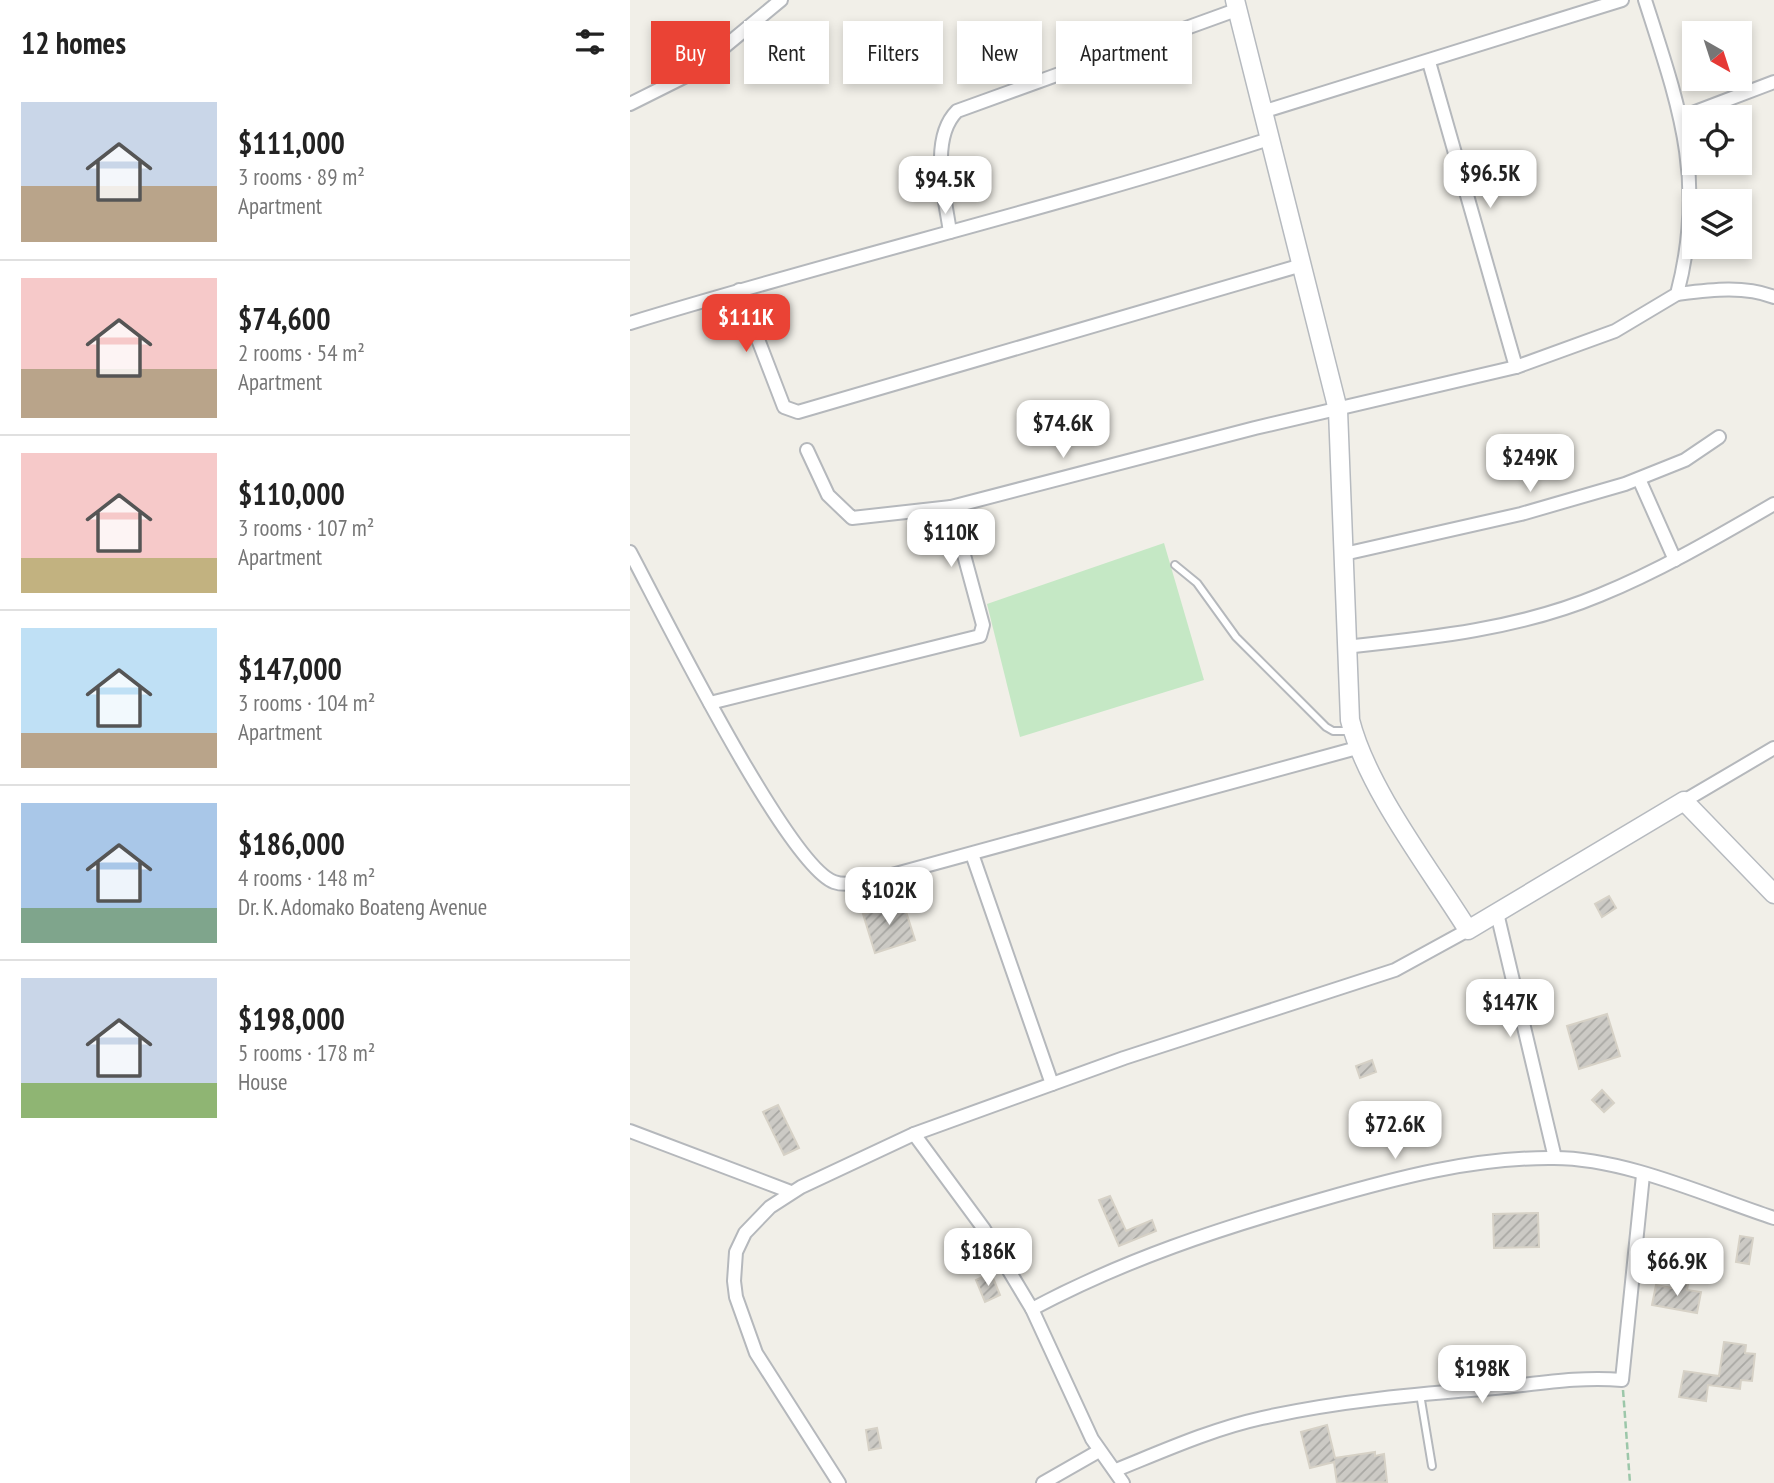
<!DOCTYPE html>
<meta charset="utf-8">
<style>
body{margin:0;font-family:"PT Sans Narrow",sans-serif;background:#f6f6f6;color:#222;height:100vh;display:flex;flex-direction:column;font-size:26px;white-space:nowrap}
*{box-sizing:border-box;margin:0}
p{font-size:23px;color:#767676}
.icon{flex:none;width:38px;height:38px;fill:none;stroke:currentColor;stroke-width:2;stroke-linecap:round;stroke-linejoin:round}
.map{position:relative;flex:1;overflow:hidden}
.side{display:flex;flex-direction:column;background:#fff;width:630px}
.side>*{flex:none}
.banner{position:absolute;left:21px;top:21px;width:665px;height:63px;display:flex;gap:14px}
.needle{width:46px;rotate:141deg}
.tools{position:absolute;left:1052px;top:21px;display:grid;gap:14px}
.tools a{display:grid;place-items:center;width:70px;height:70px;border-radius:0px;background:#fff;box-shadow:0 4px 10px #0003;font-size:35px}
.price{position:absolute;translate:-50% -60px;padding:0 16px;border-radius:14px;background:#fff;color:#222;font-size:23px;line-height:46px;filter:drop-shadow(0 2px 4px #0008)}
.price::after{content:'';position:absolute;left:50%;top:42px;width:21px;height:16px;margin-left:-10px;background:inherit;clip-path:polygon(0 0,100% 0,50% 100%)}
.price.selected{background:#ea4335;color:#fff}
ul{padding:0;list-style:none}
li{display:flex;align-items:center;gap:21px;height:175px;padding:0 21px}
li+li{border-top:2px solid #e0e0e0}
li span{display:grid;place-items:center;flex:none;width:196px;height:140px;border-radius:0px;color:#555}
li>.icon{margin-inline-start:auto}
span .icon{width:84px;height:84px;fill:#fffc;stroke-width:1}
li b{font-size:30px}
h2{display:flex;justify-content:space-between;align-items:center;height:84px;padding:0 21px;font-size:30px}
.chip{padding:0 24px;border-radius:0px;background:#fff;box-shadow:0 4px 10px #0003;font-size:24px;line-height:63px}
.chip.selected{background:#ea4335;color:#fff}
main{display:flex;flex:1;min-height:0}
.map>svg:first-child{display:block}
.green{fill:#c5e8c5}
.building{fill:url(#building-hatch);stroke:#d6d1c6;stroke-width:2}
.lines{fill:none;stroke-linecap:round;stroke-linejoin:round}
.lane-casing{stroke:#b5b8bc;stroke-width:10}
.street-casing{stroke:#b5b8bc;stroke-width:16}
.secondary-casing{stroke:#b6babf;stroke-width:21}
.path{stroke:#9cc7a9;stroke-width:2.5;stroke-dasharray:7 3.5;stroke-linecap:butt}
.lane{stroke:#fff;stroke-width:6}
.street{stroke:#fff;stroke-width:12}
.secondary{stroke:#fff;stroke-width:18}
</style>
<main>
<section class="side">
<h2>12 homes<svg class="icon" aria-label="filters" viewBox="0 0 24 24"><path d="M4 7h16M4 17h16"/><circle cx="9" cy="7" r="2"/><circle cx="15" cy="17" r="2"/></svg></h2>
<ul>
<li><span style="background:linear-gradient(#c9d6e8 60%,#b9a48a 0)"><svg class="icon" aria-label="home" viewBox="0 0 24 24"><path d="M3 11l9-7 9 7M6 9v11h12V9"/></svg></span><div><b>$111,000</b><p>3 rooms · 89 m²</p><p>Apartment</p></div></li>
<li><span style="background:linear-gradient(#f6c9c9 65%,#b9a48a 0)"><svg class="icon" aria-label="home" viewBox="0 0 24 24"><path d="M3 11l9-7 9 7M6 9v11h12V9"/></svg></span><div><b>$74,600</b><p>2 rooms · 54 m²</p><p>Apartment</p></div></li>
<li><span style="background:linear-gradient(#f6c9c9 75%,#c2b280 0)"><svg class="icon" aria-label="home" viewBox="0 0 24 24"><path d="M3 11l9-7 9 7M6 9v11h12V9"/></svg></span><div><b>$110,000</b><p>3 rooms · 107 m²</p><p>Apartment</p></div></li>
<li><span style="background:linear-gradient(#bfe0f5 75%,#b9a48a 0)"><svg class="icon" aria-label="home" viewBox="0 0 24 24"><path d="M3 11l9-7 9 7M6 9v11h12V9"/></svg></span><div><b>$147,000</b><p>3 rooms · 104 m²</p><p>Apartment</p></div></li>
<li><span style="background:linear-gradient(#a9c7e8 75%,#7fa58c 0)"><svg class="icon" aria-label="home" viewBox="0 0 24 24"><path d="M3 11l9-7 9 7M6 9v11h12V9"/></svg></span><div><b>$186,000</b><p>4 rooms · 148 m²</p><p>Dr. K. Adomako Boateng Avenue</p></div></li>
<li><span style="background:linear-gradient(#c9d6e8 75%,#8fb573 0)"><svg class="icon" aria-label="home" viewBox="0 0 24 24"><path d="M3 11l9-7 9 7M6 9v11h12V9"/></svg></span><div><b>$198,000</b><p>5 rooms · 178 m²</p><p>House</p></div></li>
</ul>
</section>
<div class="map">
<svg width="1144" height="1483" viewBox="0 0 1144 1483">
<defs>
<pattern id="building-hatch" width="6" height="6" patternUnits="userSpaceOnUse" patternTransform="scale(1.75)"><rect width="6" height="6" fill="#cccac5"/><path d="M-1 1l2-2M0 6l6-6M5 7l2-2" fill="none" stroke="#a9a8a4"/></pattern>
</defs>
<rect width="100%" height="100%" fill="#f1efe8"/>
<path class="green" d="M534,543L574,680L390,737L357,604Z"/>
<g class="building">
<path d="M979,896L986,908L972,917L965,904Z"/>
<path d="M273,902L285,940L245,953L233,914Z"/>
<path d="M977,1014L990,1056L949,1069L937,1026Z"/>
<path d="M742,1060L746,1072L730,1078L726,1066Z"/>
<path d="M972,1090L984,1103L974,1112L962,1100Z"/>
<path d="M148,1105L169,1148L154,1155L133,1112Z"/>
<path d="M480,1196L496,1231L522,1220L526,1231L489,1246L469,1200Z"/>
<path d="M908,1213L909,1247L864,1248L863,1214Z"/>
<path d="M1110,1236L1123,1238L1119,1264L1106,1262Z"/>
<path d="M361,1273L370,1295L355,1302L346,1280Z"/>
<path d="M1043,1281L1058,1284L1057,1290L1071,1292L1067,1313L1022,1305L1026,1285L1042,1288Z"/>
<path d="M1094,1342L1116,1345L1115,1353L1125,1354L1122,1381L1111,1380L1110,1389L1078,1385L1076,1401L1049,1397L1054,1371L1089,1376Z"/>
<path d="M697,1425L705,1458L745,1452V1456L754,1454L757,1482L707,1483L704,1462L680,1468L671,1432Z"/>
<path d="M247,1428L251,1448L239,1450L236,1430Z"/>
</g>
<g class="lines">
<g class="lane-casing">
<g id="lane">
<path d="M545,565L567,583L606,637L696,727L703,731H722"/>
<path d="M790,1394L802,1466"/>
</g>
</g>
<g class="street-casing">
<g id="street">
<path d="M799,62L886,367"/>
<path d="M0,104L64,72L151,0"/>
<path d="M632,112L992,0"/>
<path d="M1052,117L1144,82"/>
<path d="M320,232C315,197 299,139 327,111L606,10"/>
<path d="M109,290L154,407L168,412L672,265"/>
<path d="M1047,294C1079,290 1114,285 1144,297"/>
<path d="M0,323C212,258 428,207 639,139"/>
<path d="M177,450L198,495L222,518L321,507L625,428L886,367L985,331L1047,294C1077,181 1049,106 1015,0"/>
<path d="M1009,479L1045,560"/>
<path d="M0,552C30,608 157,865 204,882C220,888 245,878 262,875L727,748"/>
<path d="M714,554L891,514L995,484L1055,460L1089,437"/>
<path d="M715,647C801,638 889,629 970,595C1031,570 1087,537 1144,504"/>
<path d="M80,703L350,636L353,625L321,507"/>
<path d="M1054,801L1144,748"/>
<path d="M342,854L422,1084"/>
<path d="M867,913L925,1158"/>
<path d="M0,1131L161,1192"/>
<path d="M284,1134L354,1229L402,1309L462,1439L493,1483"/>
<path d="M402,1309C496,1259 588,1229 690,1200C766,1178 845,1157 924,1158C995,1158 1077,1196 1144,1218"/>
<path d="M486,1470C533,1451 582,1429 632,1418C708,1401 787,1394 865,1388C906,1384 950,1376 992,1380L1013,1175"/>
<path d="M209,1483L126,1353L106,1297L104,1281L106,1252L115,1233L140,1207L171,1187L284,1134L494,1058L765,970L838,930"/>
<path d="M413,1483L469,1451"/>
</g>
</g>
<g class="secondary-casing">
<path id="secondary" d="M605,0L708,410L720,720C737,788 800,869 838,930L1054,801L1144,894"/>
</g>
<path class="path" d="M993,1390L1000,1483"/>
<use href="#lane" class="lane"/>
<use href="#street" class="street"/>
<use href="#secondary" class="secondary"/>
</g>
</svg>
<div class="tools">
<a><svg class="needle" viewBox="-14 -14 28 28"><path d="M0-13l5 13h-10z" fill="#e53935"/><path d="M0 13l5-13h-10z" fill="#767676"/></svg></a>
<a><svg class="icon" aria-label="locate" viewBox="0 0 24 24"><circle cx="12" cy="12" r="6"/><path d="M12 2v4M12 18v4M2 12h4M18 12h4"/></svg></a>
<a><svg class="icon" aria-label="layers" viewBox="0 0 24 24"><path d="M12 4l9 5-9 5-9-5zM3 14l9 5 9-5"/></svg></a>
</div>
<b class="price" style="left:860px;top:210px">$96.5K</b>
<b class="price" style="left:315px;top:216px">$94.5K</b>
<b class="price selected" style="left:116px;top:354px">$111K</b>
<b class="price" style="left:433px;top:460px">$74.6K</b>
<b class="price" style="left:900px;top:494px">$249K</b>
<b class="price" style="left:321px;top:569px">$110K</b>
<b class="price" style="left:259px;top:927px">$102K</b>
<b class="price" style="left:880px;top:1039px">$147K</b>
<b class="price" style="left:765px;top:1161px">$72.6K</b>
<b class="price" style="left:358px;top:1288px">$186K</b>
<b class="price" style="left:1047px;top:1298px">$66.9K</b>
<b class="price" style="left:852px;top:1405px">$198K</b>
<div class="banner">
<a class="chip selected">Buy</a>
<a class="chip">Rent</a>
<a class="chip">Filters</a>
<a class="chip">New</a>
<a class="chip">Apartment</a>
</div>
</div>
</main>
